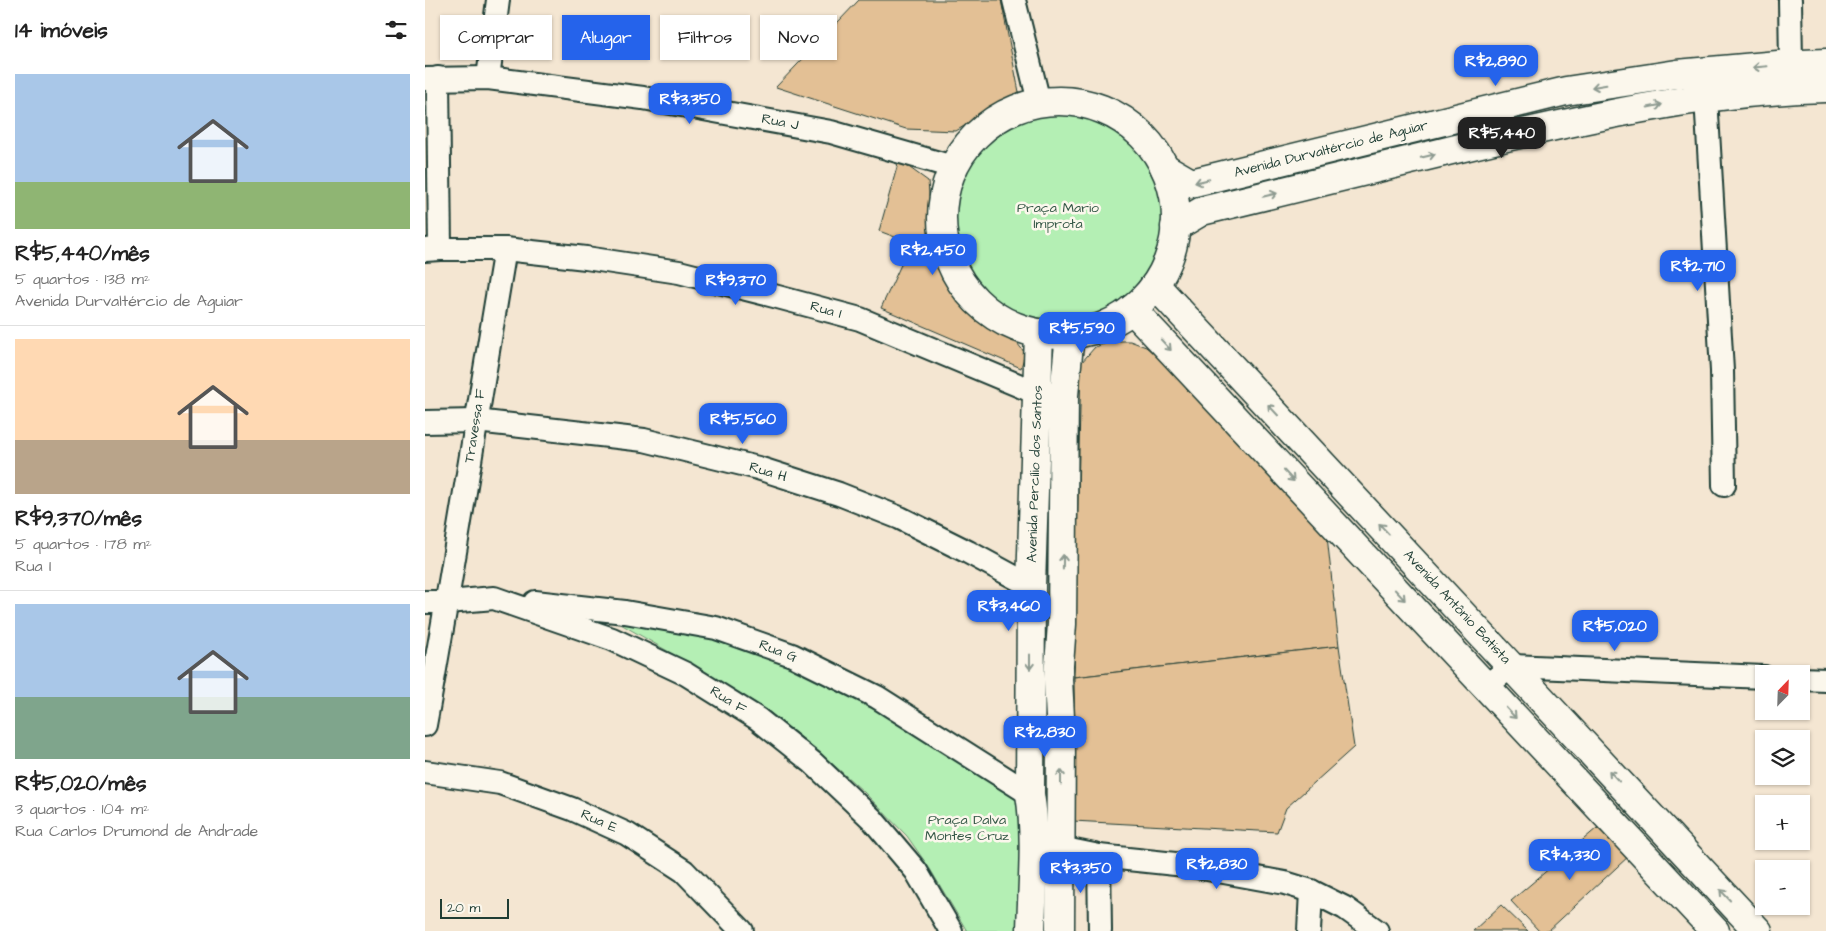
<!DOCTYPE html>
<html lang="pt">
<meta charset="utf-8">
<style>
body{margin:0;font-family:"Architects Daughter",sans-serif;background:#f2f2f2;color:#222;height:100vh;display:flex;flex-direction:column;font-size:19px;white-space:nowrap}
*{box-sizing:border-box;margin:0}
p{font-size:16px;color:#767676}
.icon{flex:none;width:28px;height:28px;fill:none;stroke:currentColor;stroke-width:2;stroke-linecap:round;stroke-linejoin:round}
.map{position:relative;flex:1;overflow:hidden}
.side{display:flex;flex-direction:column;background:#fff;width:425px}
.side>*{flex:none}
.banner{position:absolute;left:15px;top:15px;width:475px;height:45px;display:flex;gap:10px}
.needle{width:32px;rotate:23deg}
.tools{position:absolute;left:1330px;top:665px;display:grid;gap:10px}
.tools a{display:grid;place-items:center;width:55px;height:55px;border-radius:0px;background:#fff;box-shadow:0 1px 4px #0004;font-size:25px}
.scale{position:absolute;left:15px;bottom:12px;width:69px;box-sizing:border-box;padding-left:5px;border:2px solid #1f3d34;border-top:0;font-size:14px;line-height:18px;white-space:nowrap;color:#1f3d34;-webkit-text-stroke:4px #fbf7ec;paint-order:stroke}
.price{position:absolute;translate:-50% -42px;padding:0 11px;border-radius:10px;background:#2563eb;color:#fff;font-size:16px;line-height:32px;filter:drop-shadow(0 1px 2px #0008)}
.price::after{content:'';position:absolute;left:50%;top:30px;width:15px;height:11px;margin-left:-8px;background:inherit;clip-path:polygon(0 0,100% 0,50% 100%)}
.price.on{background:#222;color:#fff}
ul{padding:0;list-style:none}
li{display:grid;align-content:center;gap:10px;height:265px;padding:0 15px}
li+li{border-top:1px solid #e0e0e0}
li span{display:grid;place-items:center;height:155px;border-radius:0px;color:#555}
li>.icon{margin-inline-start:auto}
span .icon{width:90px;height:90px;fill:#fffc;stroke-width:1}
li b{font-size:21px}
h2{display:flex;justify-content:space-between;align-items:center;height:60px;padding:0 15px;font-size:21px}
.tag{padding:0 18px;border-radius:0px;background:#fff;box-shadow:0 1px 4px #0004;font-size:18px;line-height:45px}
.tag.on{background:#2563eb;color:#fff}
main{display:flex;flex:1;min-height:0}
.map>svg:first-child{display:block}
.green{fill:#b4efb4;stroke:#6a9674}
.building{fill:#e3c095;stroke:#1f3d34}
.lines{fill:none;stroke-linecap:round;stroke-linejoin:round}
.street-casing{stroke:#1f3d34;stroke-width:26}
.secondary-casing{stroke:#1f3d34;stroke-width:31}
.street{stroke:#fbf7ec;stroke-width:22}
.secondary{stroke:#fbf7ec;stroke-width:28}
.oneway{stroke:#8d9a90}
.labels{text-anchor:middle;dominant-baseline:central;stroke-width:5;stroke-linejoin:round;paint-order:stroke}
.street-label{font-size:14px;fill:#1f3d34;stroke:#fbf7ec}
.park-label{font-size:14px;fill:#355847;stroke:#fbf7ec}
</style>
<main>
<section class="side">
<h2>14 imóveis<svg class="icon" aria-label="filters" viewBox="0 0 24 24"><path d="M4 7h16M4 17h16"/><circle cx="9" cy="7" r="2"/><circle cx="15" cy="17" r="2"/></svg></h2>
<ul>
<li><span style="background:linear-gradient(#a9c7e8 70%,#8fb573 0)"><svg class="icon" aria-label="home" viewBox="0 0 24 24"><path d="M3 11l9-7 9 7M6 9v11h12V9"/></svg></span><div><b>R$5,440/mês</b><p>5 quartos · 138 m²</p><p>Avenida Durvaltércio de Aguiar</p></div></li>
<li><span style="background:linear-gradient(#ffd9b3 65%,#b9a48a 0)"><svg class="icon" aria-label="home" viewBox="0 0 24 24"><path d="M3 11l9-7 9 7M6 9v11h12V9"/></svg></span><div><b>R$9,370/mês</b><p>5 quartos · 178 m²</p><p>Rua I</p></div></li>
<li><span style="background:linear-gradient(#a9c7e8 60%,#7fa58c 0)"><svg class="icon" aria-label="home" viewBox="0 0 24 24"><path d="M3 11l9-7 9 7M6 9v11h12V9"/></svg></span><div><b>R$5,020/mês</b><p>3 quartos · 104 m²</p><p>Rua Carlos Drumond de Andrade</p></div></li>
</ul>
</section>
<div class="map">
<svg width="1401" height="931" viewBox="0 0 1401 931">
<rect width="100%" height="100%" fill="#f4e6d2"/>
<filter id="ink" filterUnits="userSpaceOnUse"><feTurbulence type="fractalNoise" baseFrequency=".02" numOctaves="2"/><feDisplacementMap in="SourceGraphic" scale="10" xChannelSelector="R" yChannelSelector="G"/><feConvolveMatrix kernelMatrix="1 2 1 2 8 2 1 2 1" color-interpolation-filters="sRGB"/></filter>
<g filter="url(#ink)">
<g class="green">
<circle cx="633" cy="217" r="104"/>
<path d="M187,619L296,640L342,653L395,678L449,709L588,796L595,803L594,931H542L505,869L482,836L439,792L392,750L339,708L279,672Z"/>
</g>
<g class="building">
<path d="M434,0H576L594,92L531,131L481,129L351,87Z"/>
<path d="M474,160L503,181L508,248L524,282L553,313L588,338L600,353L596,368L456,308L486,243L454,231Z"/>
<path d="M688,341H705L721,347L762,382L901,527L914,646L649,677L656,363L670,347Z"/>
<path d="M914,646L929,747L861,808L852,832L648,821L650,778L649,677Z"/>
<path d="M1172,828L1205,855L1123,931H1114L1086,901Z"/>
<path d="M1076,905L1103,931H1048Z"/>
</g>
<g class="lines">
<g class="street-casing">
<g id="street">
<path d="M589,0L614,102"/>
<path d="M1365,0L1366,64"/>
<path d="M13,78L15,249"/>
<path d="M63,78L73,0"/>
<path d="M0,79L63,78L218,98L406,132L528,167"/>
<path d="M1281,97L1297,371L1299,485"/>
<path d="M0,250L15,249H80L161,258L254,272L349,296L435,319L612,393L627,394"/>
<path d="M0,422L51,421L219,440L333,468L414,494L475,518L543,552L606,586"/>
<path d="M0,602H23L69,598L187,639L261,674L333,719L388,763L447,819L491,871L526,931"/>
<path d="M110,602L200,612L291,628L367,655L452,697L605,794"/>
<path d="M1376,679L1401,680"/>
<path d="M1061,686L1087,666L1339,677"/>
<path d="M0,725C29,567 53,408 80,249"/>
<path d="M0,772L75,783L147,809L202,834L259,871L317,931"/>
<path d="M635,848L674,856L760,865L860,883L886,891L920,908L952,931"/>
<path d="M674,856L675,931"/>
<path d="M884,931L886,891"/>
</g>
</g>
<g class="secondary-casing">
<g id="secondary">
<circle cx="634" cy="218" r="117"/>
<path d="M740,168L766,183L1141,91L1252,74L1353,65L1401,63"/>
<path d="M750,227L777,211C863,190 949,169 1035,148C1156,119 1277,91 1401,88"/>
<path d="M730,285L1333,931"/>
<path d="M707,309L1290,931"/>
<path d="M606,931C607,887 612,837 605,794L606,586L614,333"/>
<path d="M635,931L636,737L633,679L637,624L639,395L645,334"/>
</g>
</g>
<use href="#street" class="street"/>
<use href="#secondary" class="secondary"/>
</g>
<defs><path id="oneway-shaft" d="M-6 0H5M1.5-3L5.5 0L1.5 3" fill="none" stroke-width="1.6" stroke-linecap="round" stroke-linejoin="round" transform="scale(1.25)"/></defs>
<g class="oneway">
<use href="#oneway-shaft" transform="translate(1335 67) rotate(175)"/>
<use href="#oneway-shaft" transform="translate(1174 86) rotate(171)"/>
<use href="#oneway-shaft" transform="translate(1230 106) rotate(-11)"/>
<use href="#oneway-shaft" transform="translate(1003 156) rotate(-14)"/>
<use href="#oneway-shaft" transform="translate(777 181) rotate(166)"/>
<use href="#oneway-shaft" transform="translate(845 195) rotate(-14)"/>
<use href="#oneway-shaft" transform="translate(741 345) rotate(47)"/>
<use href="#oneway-shaft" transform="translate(848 410) rotate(-133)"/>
<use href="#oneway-shaft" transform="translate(864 476) rotate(47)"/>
<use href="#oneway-shaft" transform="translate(959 529) rotate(-133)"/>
<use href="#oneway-shaft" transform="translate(638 562) rotate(-89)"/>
<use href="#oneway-shaft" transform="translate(975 595) rotate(47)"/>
<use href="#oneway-shaft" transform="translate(605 662) rotate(90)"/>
<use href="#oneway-shaft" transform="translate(1086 713) rotate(47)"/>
<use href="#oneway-shaft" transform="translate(1189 776) rotate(-133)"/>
<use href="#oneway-shaft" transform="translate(636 777) rotate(-90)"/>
<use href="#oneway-shaft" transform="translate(1300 895) rotate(-133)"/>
</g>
</g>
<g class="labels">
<g class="street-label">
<text transform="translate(355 122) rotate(11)">Rua J</text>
<text transform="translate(906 149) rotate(-14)">Avenida Durvaltércio de Aguiar</text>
<text transform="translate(401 310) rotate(15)">Rua I</text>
<text transform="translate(50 426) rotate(-81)">Travessa F</text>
<text transform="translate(343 472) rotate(17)">Rua H</text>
<text transform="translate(610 474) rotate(-88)">Avenida Percílio dos Santos</text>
<text transform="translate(1032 607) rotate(47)">Avenida Antônio Batista</text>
<text transform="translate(353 651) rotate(21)">Rua G</text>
<text transform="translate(303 700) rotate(32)">Rua F</text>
<text transform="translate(174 821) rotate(24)">Rua E</text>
</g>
<g class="park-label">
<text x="633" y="208">Praça Mario<tspan x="633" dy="16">Improta</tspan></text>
<text x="542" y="820">Praça Dalva<tspan x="542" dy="16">Montes Cruz</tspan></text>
</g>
</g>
</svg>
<div class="tools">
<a><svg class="needle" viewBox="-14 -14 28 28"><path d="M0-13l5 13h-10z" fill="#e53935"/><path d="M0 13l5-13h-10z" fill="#767676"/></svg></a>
<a><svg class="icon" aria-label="layers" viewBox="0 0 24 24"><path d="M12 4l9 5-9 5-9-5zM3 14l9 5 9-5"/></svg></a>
<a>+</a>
<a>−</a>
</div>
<div class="scale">20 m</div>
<b class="price" style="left:1071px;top:87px">R$2,890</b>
<b class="price" style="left:265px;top:125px">R$3,350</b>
<b class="price on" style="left:1077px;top:159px">R$5,440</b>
<b class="price" style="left:508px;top:276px">R$2,450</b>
<b class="price" style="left:1273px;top:292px">R$2,710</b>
<b class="price" style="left:311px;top:306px">R$9,370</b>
<b class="price" style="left:657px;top:354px">R$5,590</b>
<b class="price" style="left:318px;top:445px">R$5,560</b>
<b class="price" style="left:584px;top:632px">R$3,460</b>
<b class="price" style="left:1190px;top:652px">R$5,020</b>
<b class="price" style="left:620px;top:758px">R$2,830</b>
<b class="price" style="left:1145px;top:881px">R$4,330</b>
<b class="price" style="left:792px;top:890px">R$2,830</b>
<b class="price" style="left:656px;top:894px">R$3,350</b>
<div class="banner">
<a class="tag">Comprar</a>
<a class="tag on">Alugar</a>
<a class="tag">Filtros</a>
<a class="tag">Novo</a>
</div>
</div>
</main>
